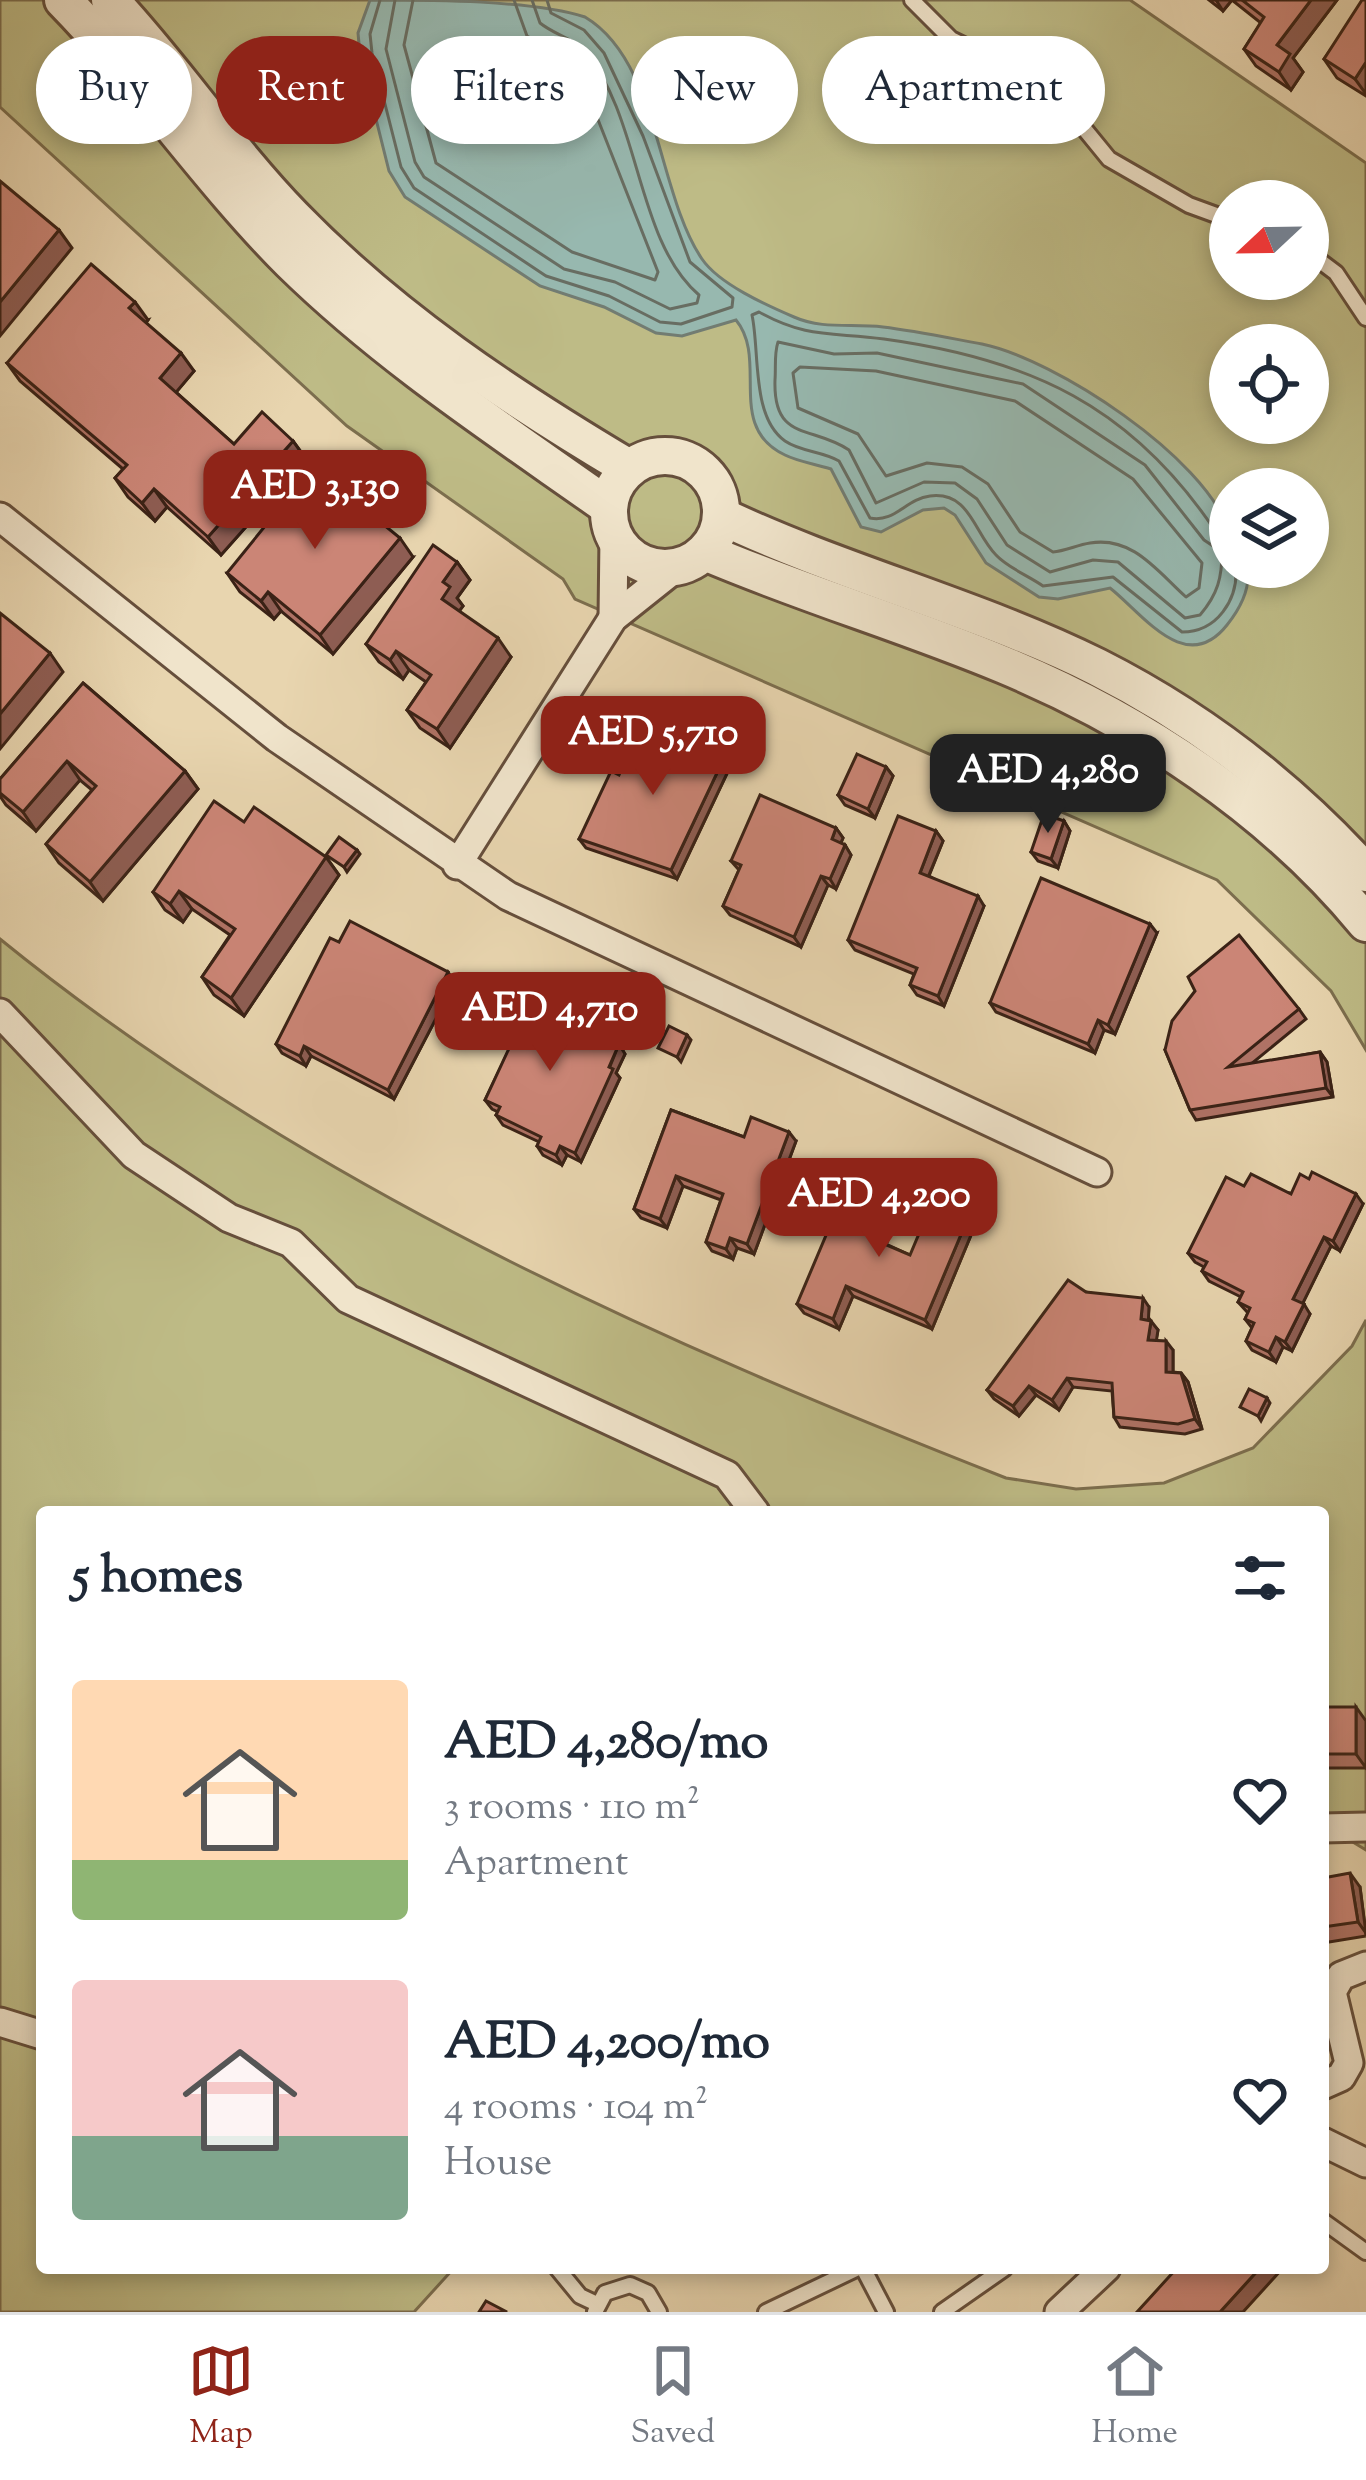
<!DOCTYPE html>
<meta charset="utf-8">
<style>
body{margin:0;font-family:"Sorts Mill Goudy",serif;background:#f6f6f7;color:#1f2937;height:100vh;display:flex;flex-direction:column;font-size:45px;white-space:nowrap}
*{box-sizing:border-box;margin:0}
p{font-size:39px;color:#747a83}
.icon{flex:none;width:66px;height:66px;fill:none;stroke:currentColor;stroke-width:2;stroke-linecap:round;stroke-linejoin:round}
.map{position:relative;flex:1;overflow:hidden}
.details{position:absolute;left:36px;top:1506px;width:1293px;height:768px;display:flex;flex-direction:column;background:#fff;border-radius:12px;box-shadow:0 6px 18px #0003}
.details>*{flex:none}
.guide{position:absolute;left:36px;top:36px;width:1296px;height:108px;display:flex;gap:24px}
.needle{width:78px;rotate:248deg}
.buttons{position:absolute;left:1209px;top:180px;display:grid;gap:24px}
.buttons a{display:grid;place-items:center;width:120px;height:120px;border-radius:50%;background:#fff;box-shadow:0 6px 18px #0003;font-size:60px}
.price{position:absolute;translate:-50% -102px;padding:0 27px;border-radius:24px;background:#8f2418;color:#fff;font-size:39px;line-height:78px;filter:drop-shadow(0 3px 6px #0008)}
.price::after{content:'';position:absolute;left:50%;top:72px;width:36px;height:27px;margin-left:-18px;background:inherit;clip-path:polygon(0 0,100% 0,50% 100%)}
.price.active{background:#222;color:#fff}
ul{padding:0;list-style:none}
li{display:flex;align-items:center;gap:36px;height:300px;padding:0 36px}
li span{display:grid;place-items:center;flex:none;width:336px;height:240px;border-radius:12px;color:#555}
li>.icon{margin-inline-start:auto}
span .icon{width:144px;height:144px;fill:#fffc;stroke-width:1}
li b{font-size:51px}
h2{display:flex;justify-content:space-between;align-items:center;height:144px;padding:0 36px;font-size:51px}
.pill{padding:0 42px;border-radius:54px;background:#fff;box-shadow:0 6px 18px #0003;font-size:42px;line-height:108px}
.pill.active{background:#8f2418;color:#fff}
.tab-bar{display:flex;justify-content:space-around;align-items:center;height:168px;border-top:3px solid #e0e1e3;background:#fff;font-size:33px;color:#747a83}
.tab-bar a{display:grid;justify-items:center;gap:6px}
.tab-bar .active{color:#8f2418}
.map>svg:first-child{display:block}
.green{fill:#bebb86;stroke:#7c6e4e;stroke-width:3;fill-rule:evenodd}
.water{fill:#97b8af;stroke:#727c72;stroke-width:3}
.lines{fill:none;stroke-linecap:round;stroke-linejoin:round}
.shore{stroke:#686d62;stroke-width:3}
.service-casing{stroke:#664f3c;stroke-width:20}
.minor-casing{stroke:#664f3c;stroke-width:33}
.tertiary-casing{stroke:#664f3c;stroke-width:42}
.service{stroke:#f0e4cb;stroke-width:14}
.minor{stroke:#f0e4cb;stroke-width:27}
.tertiary{stroke:#f0e4cb;stroke-width:36}
.wall{fill:#af7265;stroke:#3a2216;stroke-width:3}
.shaded-wall{fill:#8e5d53;stroke:#3a2216;stroke-width:3}
.building{fill:#cb8576;stroke:#3a2216;stroke-width:3}
</style>
<div class="map">
<svg width="1366" height="2312" viewBox="0 0 1366 2312">
<rect width="100%" height="100%" fill="#e8d5af"/>
<filter id="stains"><feTurbulence type="fractalNoise" baseFrequency=".00167" numOctaves="4"/><feColorMatrix values="0 0 0 0 .2 0 0 0 0 .09 0 0 0 0 .02 0 0 0 .5 -.17"/></filter>
<radialGradient id="worn" r=".72"><stop offset=".6" stop-color="#630" stop-opacity="0"/><stop offset="1" stop-color="#630" stop-opacity=".3"/></radialGradient>
<g class="green">
<path d="M0,0H1130L1366,163V1050L1331,991L1217,880L575,599L563,579L347,426L0,107ZM1230,201H1308V279H1230ZM1230,345H1308V423H1230ZM1230,489H1308V567H1230Z"/>
<path d="M0,939C296,1180 654,1340 1006,1478L1076,1489L1164,1483L1253,1448L1352,1346L1366,1320V1850L1323,1824V1512H42V2268H454L414,2312H0Z"/>
</g>
<path class="water" d="M370,0C431,0 533,0 585,17C659,61 657,193 702,259C719,284 766,305 794,317C823,330 853,323 883,327C916,331 949,338 982,344C1055,359 1205,457 1229,531C1233,541 1230,556 1230,567H1247L1248,573C1249,593 1239,610 1227,625C1186,677 1143,614 1110,588L1058,599L1039,597L986,563L955,515L944,508L923,510L881,532L861,527L831,469C816,464 799,462 785,455C725,427 769,360 736,320L682,336L656,333L604,307L540,286L405,197L389,171L360,55L358,33Z"/>
<g class="lines">
<g class="shore">
<path d="M380,0L370,34L372,53L401,167L414,188L546,276L609,296L660,322L681,324L732,307L733,298L690,262L643,136L604,53L584,30L551,13L547,0"/>
<path d="M395,0L386,49L415,162L424,177L564,269L615,282L670,309L697,303L699,295C636,241 641,119 586,53C573,38 555,35 540,23L532,0"/>
<path d="M413,0L404,45L436,163L572,252L655,280L658,272L584,84L564,57L527,36L514,0"/>
<path d="M778,342L834,354L877,353L1023,384L1145,465L1204,540L1222,552C1222,577 1218,594 1200,615L1185,618L1118,562L1093,560L1050,572L1007,545L977,499L955,483L924,482L876,503L849,450C812,425 773,442 775,380C776,367 774,354 778,342Z"/>
<path d="M800,367L876,371L1015,401L1133,479L1202,563L1199,588L1186,597C1157,571 1133,536 1090,543C1077,545 1065,551 1053,552L1020,532L988,484L962,467L927,463L886,476L858,434L798,408L793,373Z"/>
<path d="M1230,536L1216,532C1132,406 1030,359 884,339C832,332 808,339 759,312L752,315C760,352 751,417 785,441C801,452 822,451 839,461L870,518C895,523 906,499 930,496C970,491 974,533 996,555C1008,568 1029,576 1043,586L1113,577L1182,632C1217,632 1238,600 1236,567"/>
</g>
<g class="service-casing">
<g id="service">
<path d="M912,0L951,39L1051,88L1109,159L1189,205L1230,220"/>
<path d="M1308,252L1336,273L1366,318"/>
<path d="M1323,2221L1366,2252"/>
<path d="M557,2268L580,2296L597,2304"/>
<path d="M863,2268L886,2312"/>
<path d="M595,2312L605,2293L630,2285L648,2293L659,2312"/>
<path d="M766,2312L858,2268"/>
<path d="M942,2312L1005,2268"/>
</g>
</g>
<g class="minor-casing">
<g id="minor">
<path d="M0,517L277,738L508,896L1097,1172"/>
<path d="M613,618L614,537"/>
<path d="M457,865L613,618L677,567"/>
<path d="M0,1013L134,1155L229,1218L291,1243L348,1299L727,1475L755,1512"/>
<path d="M1323,1828L1366,1827"/>
<path d="M0,2022L42,2035"/>
<path d="M1323,2085L1341,2077L1349,2063L1332,1992L1341,1976L1366,1966"/>
<path d="M1323,2142L1366,2163"/>
<path d="M1059,2312L1106,2268"/>
</g>
</g>
<g class="tertiary-casing">
<g id="tertiary">
<path d="M63,0C144,83 209,180 291,262C388,357 499,429 609,507"/>
<path d="M110,0C175,69 227,149 293,217C392,319 508,396 629,468"/>
<circle cx="665" cy="512" r="56"/>
<path d="M721,516C843,574 976,607 1097,667C1198,718 1290,789 1366,873"/>
<path d="M705,552C803,594 906,624 1004,665C1141,722 1271,808 1366,923"/>
</g>
</g>
<use href="#service" class="service"/>
<use href="#minor" class="minor"/>
<use href="#tertiary" class="tertiary"/>
</g>
<g class="wall">
<path d="M1209,0H1337L1293,58L1303,72L1291,90L1256,66L1244,49L1261,23L1232,0L1223,11Z"/>
<path d="M1366,0V96L1337,78L1324,59Z"/>
<path d="M148,320L146,323L194,371L176,392L234,444L293,441L306,459L221,555L167,507L155,521L128,497L115,478L123,469L20,381L7,363Z"/>
<path d="M413,557L333,654L281,611L274,619L240,592L227,573Z"/>
<path d="M457,562L470,580L457,598L463,606L459,611L511,657L450,748L420,728L407,710L426,682L409,670L403,679L379,662L366,644Z"/>
<path d="M83,683L185,771L198,789L103,901L59,863L46,844L92,790L80,780L36,831L6,805L0,796V779Z"/>
<path d="M731,765L677,879L586,848L579,839L619,775Z"/>
<path d="M886,767L893,776L875,818L845,805L838,795Z"/>
<path d="M1064,821L1070,831L1058,868L1038,861L1031,852Z"/>
<path d="M244,822L326,857L339,875L244,1016L214,995L202,977L230,935L192,909L183,922L165,910L153,892Z"/>
<path d="M836,828L843,838L841,843L845,845L851,855L836,889L828,885L801,947L730,915L723,906L739,870L731,861Z"/>
<path d="M936,831L943,841L929,876L984,906L944,1006L917,995L910,985L914,974L855,950L848,940Z"/>
<path d="M1157,933L1115,1034L1104,1030L1095,1053L996,1012L990,1003Z"/>
<path d="M339,942L455,982L394,1099L311,1056L306,1066L282,1053L276,1044Z"/>
<path d="M1299,1009L1306,1019L1251,1064L1320,1052L1327,1062L1333,1097L1196,1120L1190,1110L1165,1050Z"/>
<path d="M489,1015L619,1044L625,1054L616,1073L620,1078L581,1162L567,1155L562,1165L543,1155L537,1146L539,1142L503,1125L496,1115L498,1112L492,1109L485,1100L511,1046L506,1040L510,1030L495,1024Z"/>
<path d="M671,1110L744,1137L796,1141L754,1254L737,1248L733,1259L712,1251L706,1242L721,1200L683,1186L667,1228L641,1218L634,1209Z"/>
<path d="M1244,1186L1363,1204L1340,1251L1331,1246L1302,1304L1310,1314L1292,1351L1283,1347L1276,1362L1252,1350L1246,1341L1252,1328L1245,1319L1248,1313L1238,1302L1241,1297L1209,1281L1202,1271L1204,1267L1195,1262L1188,1253Z"/>
<path d="M897,1217L886,1244L910,1255L965,1225L971,1235L932,1329L853,1296L839,1329L804,1313L797,1304Z"/>
<path d="M1086,1292L1149,1307L1148,1320L1158,1330L1156,1340L1173,1350V1372L1181,1373L1188,1382L1202,1429L1185,1434L1120,1427L1114,1417L1112,1391L1073,1387L1059,1410L1036,1395L1019,1416L994,1399L987,1390Z"/>
<path d="M1323,1707L1366,1721V1768H1323Z"/>
<path d="M1323,1878L1360,1887L1366,1936L1323,1943Z"/>
</g>
<g class="shaded-wall">
<path d="M1216,0H1232L1223,11Z"/>
<path d="M1311,0H1337L1293,58L1303,72L1291,90L1279,72L1277,45Z"/>
<path d="M1366,62V94L1355,79Z"/>
<path d="M59,230L72,248L0,336V302Z"/>
<path d="M135,302L148,320L142,327L129,308Z"/>
<path d="M181,353L194,371L173,396L160,378Z"/>
<path d="M293,441L306,459L221,555L208,537Z"/>
<path d="M154,489L167,507L155,521L142,503Z"/>
<path d="M400,538L413,557L333,654L320,635Z"/>
<path d="M457,562L470,580L457,598L463,606L455,617L442,599L443,582Z"/>
<path d="M268,592L281,611L274,619L261,601Z"/>
<path d="M498,638L511,657L450,748L437,729Z"/>
<path d="M396,651L409,670L403,679L390,660Z"/>
<path d="M50,653L63,672L0,749V714Z"/>
<path d="M725,756L731,765L677,879L671,870Z"/>
<path d="M67,761L80,780L36,831L23,812Z"/>
<path d="M886,767L893,776L875,818L868,809Z"/>
<path d="M185,771L198,789L103,901L90,882Z"/>
<path d="M1064,821L1070,831L1058,868L1051,859Z"/>
<path d="M836,828L843,838L838,849L832,839Z"/>
<path d="M936,831L943,841L926,882L920,873Z"/>
<path d="M845,845L851,855L836,889L830,879Z"/>
<path d="M357,850L360,854L347,872L344,867Z"/>
<path d="M326,857L339,875L244,1016L231,998Z"/>
<path d="M821,876L828,885L801,947L794,937Z"/>
<path d="M179,891L192,909L183,922L170,904Z"/>
<path d="M978,896L984,906L944,1006L938,996Z"/>
<path d="M1150,924L1157,933L1115,1034L1108,1025Z"/>
<path d="M448,972L455,982L394,1099L388,1090Z"/>
<path d="M1098,1020L1104,1030L1095,1053L1088,1044Z"/>
<path d="M687,1035L691,1040L681,1062L677,1057Z"/>
<path d="M619,1044L625,1054L616,1073L620,1078L581,1162L575,1153Z"/>
<path d="M304,1046L311,1056L306,1066L300,1056Z"/>
<path d="M1320,1052L1327,1062L1333,1097L1326,1088Z"/>
<path d="M789,1132L796,1141L754,1254L747,1244Z"/>
<path d="M560,1146L567,1155L562,1165L556,1155Z"/>
<path d="M676,1176L683,1186L667,1228L660,1219Z"/>
<path d="M1356,1194L1363,1204L1340,1251L1333,1241Z"/>
<path d="M891,1208L897,1217L884,1250L877,1241Z"/>
<path d="M965,1225L971,1235L932,1329L925,1320Z"/>
<path d="M1324,1237L1331,1246L1300,1309L1293,1299Z"/>
<path d="M730,1238L737,1248L733,1259L726,1249Z"/>
<path d="M846,1286L853,1296L839,1329L833,1319Z"/>
<path d="M1143,1298L1149,1307L1148,1329L1141,1319Z"/>
<path d="M1304,1304L1310,1314L1292,1351L1285,1342Z"/>
<path d="M1151,1321L1158,1330L1155,1350L1148,1340Z"/>
<path d="M1276,1337L1283,1347L1276,1362L1269,1352Z"/>
<path d="M1166,1341L1173,1350V1382L1166,1372Z"/>
<path d="M1181,1373L1188,1382L1202,1429L1195,1419Z"/>
<path d="M1067,1378L1073,1387L1059,1410L1052,1400Z"/>
<path d="M1029,1386L1036,1395L1019,1416L1013,1406Z"/>
<path d="M1267,1398L1270,1403L1261,1421L1258,1416Z"/>
<path d="M1356,1707L1366,1721V1768L1356,1754Z"/>
<path d="M1350,1873L1360,1887L1366,1933L1358,1922Z"/>
<path d="M1260,2268H1283L1243,2312H1220Z"/>
</g>
<g class="building">
<path d="M1242,0H1311L1277,45L1290,54L1279,72L1244,49L1264,17Z"/>
<path d="M1362,0H1366V62L1355,79L1324,59Z"/>
<path d="M0,181L59,230L0,302Z"/>
<path d="M91,264L135,302L129,308L181,353L160,378L234,444L262,412L293,441L208,537L154,489L142,503L115,478L127,465L7,363Z"/>
<path d="M313,467L400,538L320,635L268,592L261,601L227,573Z"/>
<path d="M433,545L457,562L443,582L450,587L442,599L498,638L437,729L407,710L431,675L396,651L390,660L366,644Z"/>
<path d="M0,613L50,653L0,714Z"/>
<path d="M83,683L185,771L90,882L46,844L96,786L67,761L23,812L0,793V779Z"/>
<path d="M644,722L725,756L671,870L579,839L611,771L619,775Z"/>
<path d="M857,754L886,767L868,809L838,795Z"/>
<path d="M760,795L836,828L832,839L845,845L830,879L821,876L794,937L723,906L741,865L731,861Z"/>
<path d="M214,801L244,822L254,807L326,857L231,998L202,977L235,929L179,891L170,904L153,892Z"/>
<path d="M1044,814L1064,821L1051,859L1031,852Z"/>
<path d="M898,816L936,831L920,873L978,896L938,996L910,985L917,968L848,940Z"/>
<path d="M339,837L357,850L344,867L326,855Z"/>
<path d="M1041,878L1150,924L1108,1025L1098,1020L1088,1044L990,1003Z"/>
<path d="M350,921L448,972L388,1090L304,1046L300,1056L276,1044L330,938L339,942Z"/>
<path d="M1239,935L1299,1009L1228,1067L1320,1052L1326,1088L1190,1110L1165,1050L1172,1021L1195,991L1188,977Z"/>
<path d="M497,995L522,1005L524,1000L619,1044L609,1067L613,1069L575,1153L560,1146L556,1155L537,1146L541,1137L496,1115L500,1107L485,1100L512,1042L506,1040L513,1025L489,1015Z"/>
<path d="M669,1026L687,1035L677,1057L658,1048Z"/>
<path d="M671,1110L744,1137L751,1117L789,1132L747,1244L730,1238L726,1249L706,1242L723,1194L676,1176L660,1219L634,1209Z"/>
<path d="M1312,1172L1356,1194L1333,1241L1324,1237L1293,1299L1304,1304L1285,1342L1276,1337L1269,1352L1246,1341L1254,1323L1245,1319L1250,1308L1238,1302L1243,1292L1202,1271L1207,1262L1188,1253L1226,1177L1244,1186L1251,1174L1291,1194L1300,1174L1309,1179Z"/>
<path d="M846,1188L891,1208L877,1241L910,1255L929,1210L965,1225L925,1320L846,1286L833,1319L797,1304Z"/>
<path d="M1068,1280L1086,1292L1143,1298L1141,1319L1151,1321L1148,1340L1166,1341V1372L1181,1373L1195,1419L1178,1424L1114,1417L1112,1383L1067,1378L1052,1400L1029,1386L1013,1406L987,1390Z"/>
<path d="M1249,1389L1267,1398L1258,1416L1240,1407Z"/>
<rect x="1323" y="1707" width="33" height="47"/>
<path d="M1350,1873L1358,1922L1323,1927V1878Z"/>
<path d="M1177,2268H1260L1220,2312H1137Z"/>
<path d="M486,2301L507,2312H479Z"/>
</g>
<rect width="100%" height="100%" filter="url(#stains)"/>
<rect width="100%" height="100%" fill="url(#worn)"/>
</svg>
<div class="buttons">
<a><svg class="needle" viewBox="-14 -14 28 28"><path d="M0-13l5 13h-10z" fill="#e53935"/><path d="M0 13l5-13h-10z" fill="#747a83"/></svg></a>
<a><svg class="icon" aria-label="locate" viewBox="0 0 24 24"><circle cx="12" cy="12" r="6"/><path d="M12 2v4M12 18v4M2 12h4M18 12h4"/></svg></a>
<a><svg class="icon" aria-label="layers" viewBox="0 0 24 24"><path d="M12 4l9 5-9 5-9-5zM3 14l9 5 9-5"/></svg></a>
</div>
<b class="price" style="left:315px;top:552px">AED 3,130</b>
<b class="price" style="left:653px;top:798px">AED 5,710</b>
<b class="price active" style="left:1048px;top:836px">AED 4,280</b>
<b class="price" style="left:550px;top:1074px">AED 4,710</b>
<b class="price" style="left:879px;top:1260px">AED 4,200</b>
<div class="guide">
<a class="pill">Buy</a>
<a class="pill active">Rent</a>
<a class="pill">Filters</a>
<a class="pill">New</a>
<a class="pill">Apartment</a>
</div>
<section class="details">
<h2>5 homes<svg class="icon" aria-label="filters" viewBox="0 0 24 24"><path d="M4 7h16M4 17h16"/><circle cx="9" cy="7" r="2"/><circle cx="15" cy="17" r="2"/></svg></h2>
<ul>
<li><span style="background:linear-gradient(#ffd9b3 75%,#8fb573 0)"><svg class="icon" aria-label="home" viewBox="0 0 24 24"><path d="M3 11l9-7 9 7M6 9v11h12V9"/></svg></span><div><b>AED 4,280/mo</b><p>3 rooms · 110 m²</p><p>Apartment</p></div><svg class="icon" aria-label="heart" viewBox="0 0 24 24"><path d="M12 20l-8-8c-3-5 5-10 8-4 3-6 11-1 8 4z"/></svg></li>
<li><span style="background:linear-gradient(#f6c9c9 65%,#7fa58c 0)"><svg class="icon" aria-label="home" viewBox="0 0 24 24"><path d="M3 11l9-7 9 7M6 9v11h12V9"/></svg></span><div><b>AED 4,200/mo</b><p>4 rooms · 104 m²</p><p>House</p></div><svg class="icon" aria-label="heart" viewBox="0 0 24 24"><path d="M12 20l-8-8c-3-5 5-10 8-4 3-6 11-1 8 4z"/></svg></li>
</ul>
</section>
</div>
<nav class="tab-bar">
<a class="active"><svg class="icon" aria-label="map" viewBox="0 0 24 24"><path d="M3 6l6-2 6 2 6-2v14l-6 2-6-2-6 2zM9 4v14M15 6v14"/></svg>Map</a>
<a><svg class="icon" aria-label="saved" viewBox="0 0 24 24"><path d="M7 4h10v16l-5-4-5 4z"/></svg>Saved</a>
<a><svg class="icon" aria-label="home" viewBox="0 0 24 24"><path d="M3 11l9-7 9 7M6 9v11h12V9"/></svg>Home</a>
</nav>
